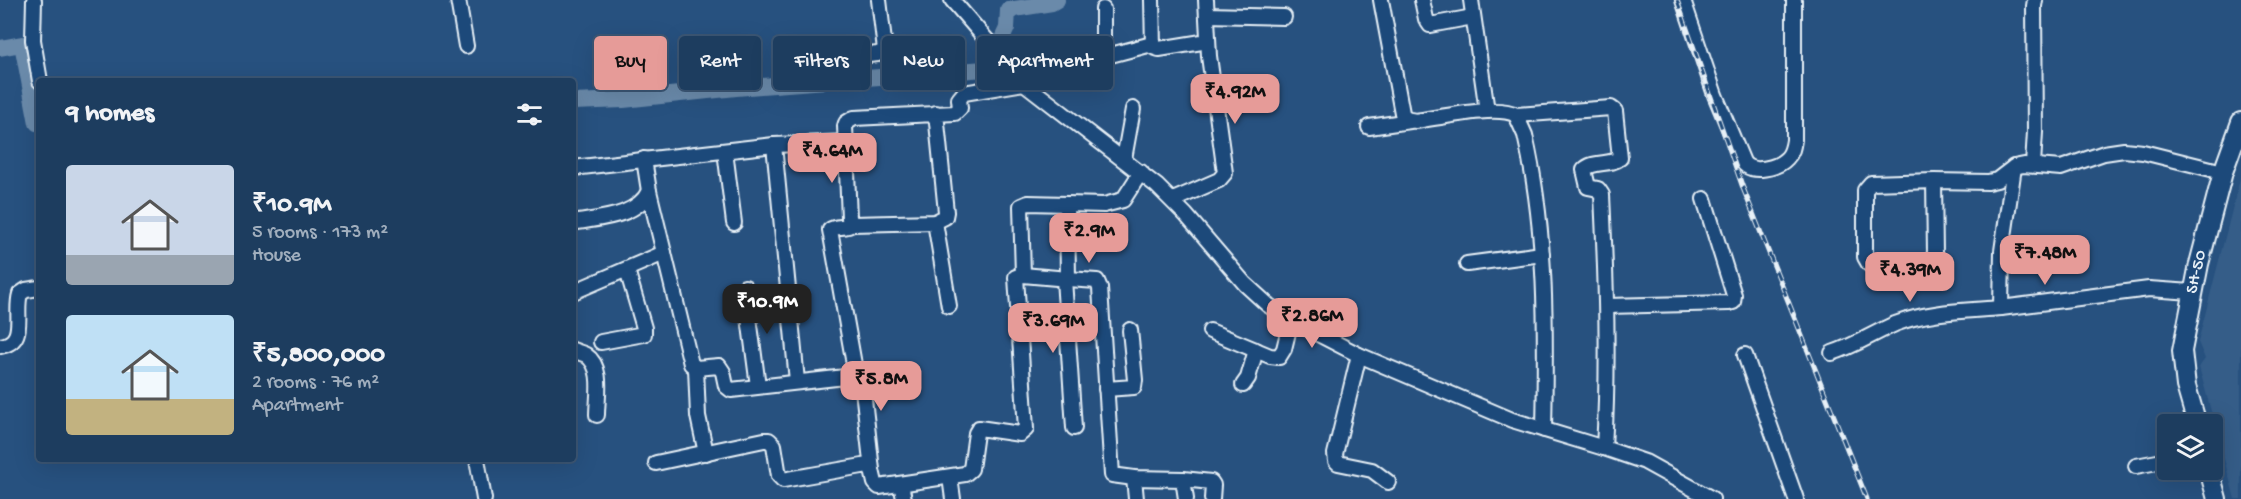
<!DOCTYPE html>
<meta charset="utf-8">
<style>
body{margin:0;font-family:"Gochi Hand",sans-serif;background:#2a4868;color:#f1f3f6;height:100vh;display:flex;flex-direction:column;font-size:22px;white-space:nowrap}
*{box-sizing:border-box;margin:0}
p{font-size:20px;color:#a0aebd}
.icon{flex:none;width:33px;height:33px;fill:none;stroke:currentColor;stroke-width:2;stroke-linecap:round;stroke-linejoin:round}
.map{position:relative;flex:1;overflow:hidden}
.drawer{position:absolute;left:36px;top:78px;width:540px;height:384px;display:flex;flex-direction:column;background:#1d3d5f;border-radius:6px;box-shadow:0 6px 24px #0002,0 0 0 2px #3b5674}
.drawer>*{flex:none}
.banner{position:absolute;left:594px;top:36px;width:570px;height:54px;display:flex;gap:12px}
.tools{position:absolute;left:2157px;top:414px;display:grid;gap:12px}
.tools a{display:grid;place-items:center;width:66px;height:66px;border-radius:6px;background:#1d3d5f;box-shadow:0 6px 24px #0002,0 0 0 2px #3b5674;font-size:30px}
.price{position:absolute;translate:-50% -51px;padding:0 14px;border-radius:12px;background:#e69b98;color:#111;font-size:20px;line-height:39px;filter:drop-shadow(0 2px 3px #0008)}
.price::after{content:'';position:absolute;left:50%;top:36px;width:18px;height:14px;margin-left:-9px;background:inherit;clip-path:polygon(0 0,100% 0,50% 100%)}
.price.active{background:#222;color:#fff}
ul{padding:0;list-style:none}
li{display:flex;align-items:center;gap:18px;height:150px;padding:0 30px}
li span{display:grid;place-items:center;flex:none;width:168px;height:120px;border-radius:6px;color:#555}
li>.icon{margin-inline-start:auto}
span .icon{width:72px;height:72px;fill:#fffc;stroke-width:1}
li b{font-size:26px}
h2{display:flex;justify-content:space-between;align-items:center;height:72px;padding:0 30px;font-size:26px}
.tag{padding:0 21px;border-radius:6px;background:#1d3d5f;box-shadow:0 6px 24px #0002,0 0 0 2px #3b5674;font-size:21px;line-height:54px}
.tag.active{background:#e69b98;color:#111}
.map>svg:first-child{display:block}
.built{fill:#355d88}
.lines{fill:none;stroke-linecap:round;stroke-linejoin:round}
.river{stroke:#6b8aaa;stroke-width:16}
.minor-casing{stroke:#e8f1f8;stroke-width:18}
.major-casing{stroke:#e8f1f8;stroke-width:22}
.minor{stroke:#1f4a7a;stroke-width:14}
.major{stroke:#1f4a7a;stroke-width:18}
.rail-casing{stroke:#e8f1f8;stroke-width:5}
.rail{stroke:#1f4a7a;stroke-width:3;stroke-dasharray:9;stroke-linecap:butt}
.labels{text-anchor:middle;dominant-baseline:central;stroke-width:4.5;stroke-linejoin:round;paint-order:stroke}
.street-label{font-size:18px;fill:#e8f1f8;stroke:#1f4a7a}
</style>
<div class="map">
<svg width="2241" height="499" viewBox="0 0 2241 499">
<rect width="100%" height="100%" fill="#27517f"/>
<filter id="ink" filterUnits="userSpaceOnUse"><feTurbulence type="fractalNoise" baseFrequency=".0167" numOctaves="2"/><feDisplacementMap in="SourceGraphic" scale="12" xChannelSelector="R" yChannelSelector="G"/><feConvolveMatrix kernelMatrix="1 2 1 2 8 2 1 2 1" color-interpolation-filters="sRGB"/></filter>
<g filter="url(#ink)">
<path class="built" d="M2241,175V499H2235L2199,367L2205,359L2198,342Z"/>
<g class="lines">
<g class="river">
<path d="M0,48L22,44L37,123H39"/>
<path d="M573,102L623,100L736,88L998,68L1008,54L1001,41L1007,28L1008,10L1052,3L1057,0"/>
</g>
<g class="minor-casing">
<g id="minor">
<path d="M34,0L33,40L40,81"/>
<path d="M458,0L466,46"/>
<path d="M952,0L1024,83L1157,186L1186,215L1245,284L1268,305L1291,320L1359,355L1512,420L1604,448L1645,462L1712,499"/>
<path d="M1152,0L1153,47L1159,49L1208,41"/>
<path d="M1381,0L1402,113L1405,119L1416,121C1439,118 1497,104 1516,115L1525,135C1547,231 1546,332 1544,430"/>
<path d="M1422,0L1426,19L1430,25L1473,17"/>
<path d="M1471,0L1487,111"/>
<path d="M1683,0L1715,95L1743,162C1751,175 1778,168 1787,158C1792,153 1793,147 1794,140V0"/>
<path d="M1207,15L1284,17"/>
<path d="M1103,57L1152,44"/>
<path d="M840,58L878,54L885,50L879,0"/>
<path d="M936,113L946,212L945,217L935,222L852,224L849,218L845,126L846,123L854,118L955,113L960,108L959,99L964,93L1024,83L1035,67L1100,61L1103,57V9"/>
<path d="M1516,115L1611,108L1615,111L1620,158C1610,166 1593,160 1584,170L1588,187L1598,189L1602,195C1606,279 1609,363 1604,448"/>
<path d="M1369,127L1410,121"/>
<path d="M774,145L797,381"/>
<path d="M725,151L734,223"/>
<path d="M644,159L649,191L691,364L696,368L719,366L723,372L726,386L731,390L854,376L855,370L830,230C836,225 846,229 852,224"/>
<path d="M1124,159L1133,109"/>
<path d="M2033,164L2035,132L2034,6L2035,0"/>
<path d="M2014,167L2002,251L2001,308L2149,289L2192,292"/>
<path d="M573,168L774,145L846,142"/>
<path d="M1141,172L1123,200L1104,205L1067,204L1068,279L1097,281L1100,288L1112,475L1134,478L1183,479L1186,499"/>
<path d="M1934,181L1935,253L1932,261L1928,263L1869,264L1865,257V190L1871,183L1934,181L1988,182L1997,180L2014,167L2024,165L2061,168L2104,153L2124,150L2143,152L2223,172"/>
<path d="M1173,200L1219,180L1225,173L1209,56L1206,0"/>
<path d="M935,222L949,306"/>
<path d="M573,223C599,218 637,217 649,191"/>
<path d="M1467,264L1542,254"/>
<path d="M1023,275L1021,206L1028,203L1067,204"/>
<path d="M1064,279L1074,428"/>
<path d="M745,287L758,386"/>
<path d="M573,292L664,253"/>
<path d="M1607,306L1729,303L1733,302L1734,295L1704,199"/>
<path d="M1210,331L1270,356L1279,357L1284,349L1291,320"/>
<path d="M601,342L644,334V328L627,270"/>
<path d="M0,346C28,342 14,313 20,294L26,290L39,288"/>
<path d="M573,350C577,352 582,353 586,355C604,367 597,397 597,415"/>
<path d="M1832,353C1855,346 1874,333 1895,324C1928,311 1966,311 2001,308"/>
<path d="M1359,355L1335,454L1336,461L1338,463L1372,470L1388,482"/>
<path d="M1745,355L1796,499"/>
<path d="M696,368L698,416L706,453"/>
<path d="M855,373L862,381L872,470"/>
<path d="M1243,385L1248,378L1256,350"/>
<path d="M1106,389L1134,387L1135,380L1130,330"/>
<path d="M477,459L484,499"/>
<path d="M656,463L764,440H769L774,445L779,476L783,480L868,465L872,470L875,483L879,487L965,474L971,469L976,433L979,428L1020,434L1026,429L1016,277L1023,275L1068,279"/>
<path d="M2136,466L2168,460"/>
<path d="M950,477L953,499"/>
<path d="M1134,478L1136,499"/>
<path d="M1183,479L1211,482L1213,485L1212,499"/>
<path d="M901,484L904,499"/>
</g>
</g>
<g class="major-casing">
<g id="major">
<path d="M2197,424L2186,386L2182,351L2199,264L2223,172L2241,122"/>
<path d="M2209,470L2217,499"/>
</g>
</g>
<use href="#minor" class="minor"/>
<use href="#major" class="major"/>
<g class="rail-casing">
<path id="rail" d="M1677,0L1743,188L1867,499"/>
</g>
<use href="#rail" class="rail"/>
</g>
</g>
<g class="labels">
<g class="street-label">
<text transform="translate(2197 272) rotate(-77)">SH-50</text>
</g>
</g>
</svg>
<div class="tools">
<a><svg class="icon" aria-label="layers" viewBox="0 0 24 24"><path d="M12 4l9 5-9 5-9-5zM3 14l9 5 9-5"/></svg></a>
</div>
<b class="price" style="left:1235px;top:125px">₹4.92M</b>
<b class="price" style="left:832px;top:184px">₹4.64M</b>
<b class="price" style="left:1089px;top:264px">₹2.9M</b>
<b class="price" style="left:2045px;top:286px">₹7.48M</b>
<b class="price" style="left:1910px;top:303px">₹4.39M</b>
<b class="price active" style="left:767px;top:335px">₹10.9M</b>
<b class="price" style="left:1312px;top:349px">₹2.86M</b>
<b class="price" style="left:1053px;top:354px">₹3.69M</b>
<b class="price" style="left:881px;top:412px">₹5.8M</b>
<div class="banner">
<a class="tag active">Buy</a>
<a class="tag">Rent</a>
<a class="tag">Filters</a>
<a class="tag">New</a>
<a class="tag">Apartment</a>
</div>
<section class="drawer">
<h2>9 homes<svg class="icon" aria-label="filters" viewBox="0 0 24 24"><path d="M4 7h16M4 17h16"/><circle cx="9" cy="7" r="2"/><circle cx="15" cy="17" r="2"/></svg></h2>
<ul>
<li><span style="background:linear-gradient(#c9d6e8 75%,#9aa5b1 0)"><svg class="icon" aria-label="home" viewBox="0 0 24 24"><path d="M3 11l9-7 9 7M6 9v11h12V9"/></svg></span><div><b>₹10.9M</b><p>5 rooms · 173 m²</p><p>House</p></div></li>
<li><span style="background:linear-gradient(#bfe0f5 70%,#c2b280 0)"><svg class="icon" aria-label="home" viewBox="0 0 24 24"><path d="M3 11l9-7 9 7M6 9v11h12V9"/></svg></span><div><b>₹5,800,000</b><p>2 rooms · 76 m²</p><p>Apartment</p></div></li>
</ul>
</section>
</div>
